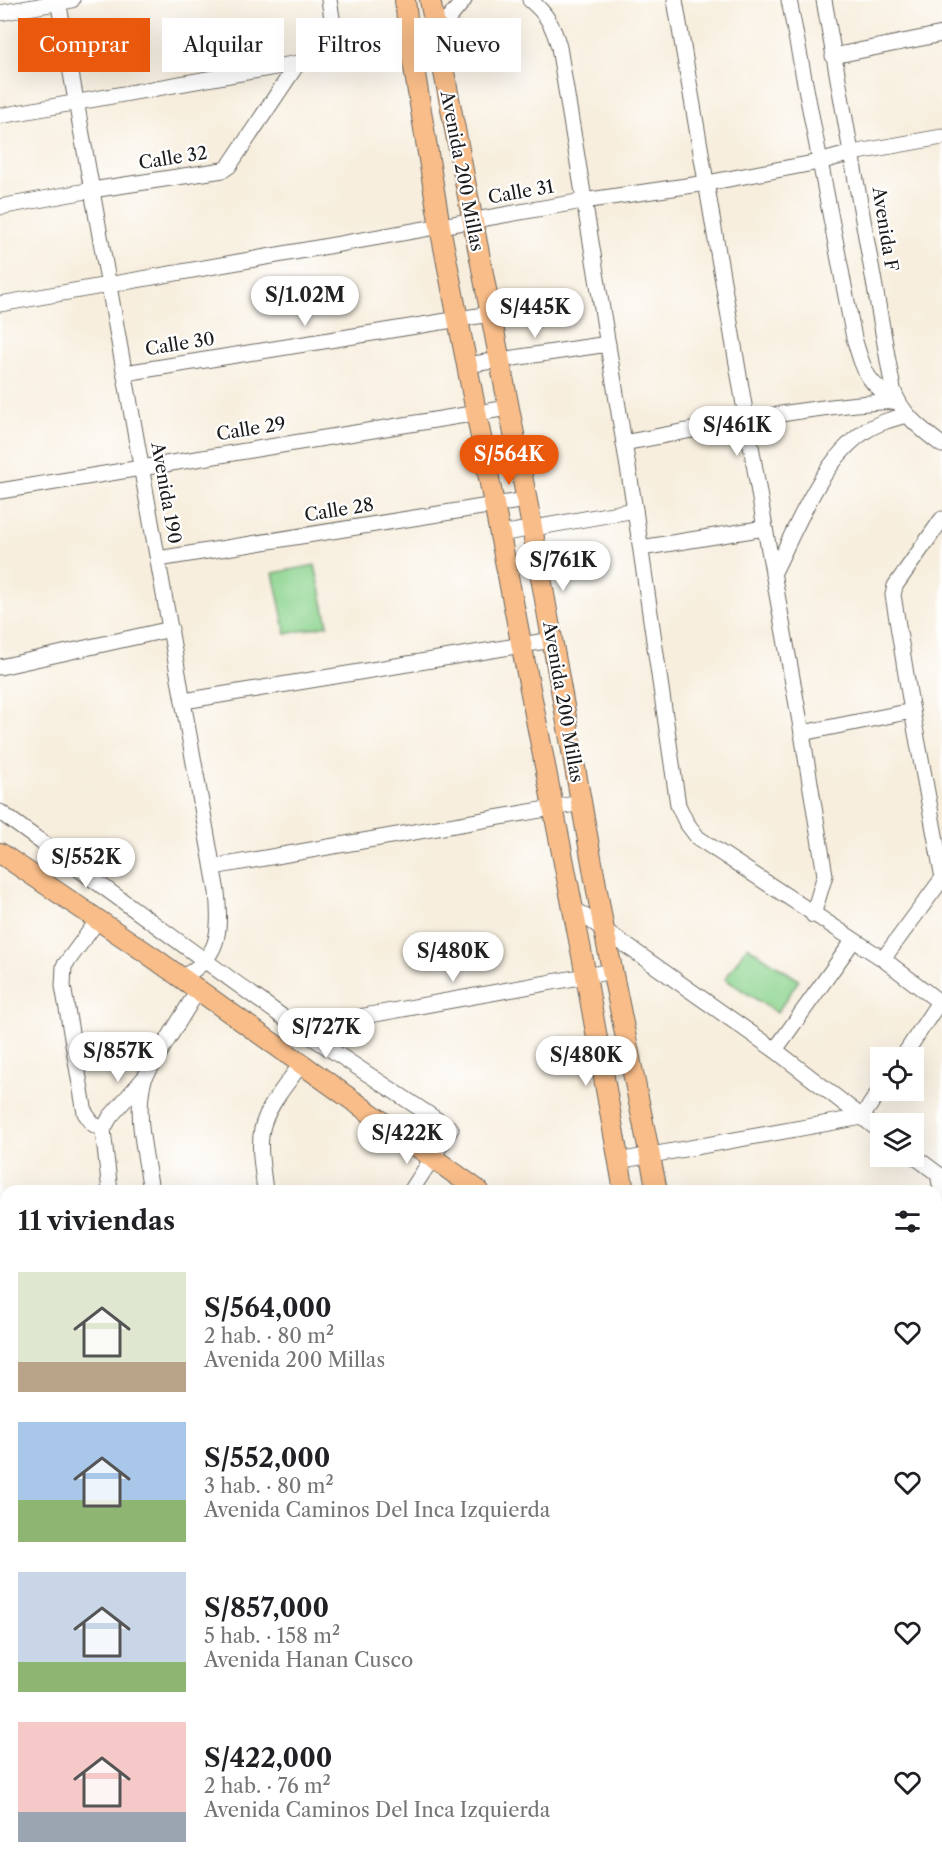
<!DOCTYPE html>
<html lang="es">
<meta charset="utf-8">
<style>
body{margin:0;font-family:"Libre Caslon Text",serif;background:#f2f2f2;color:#202124;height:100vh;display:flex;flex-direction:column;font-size:22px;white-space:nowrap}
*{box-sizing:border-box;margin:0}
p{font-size:20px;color:#757577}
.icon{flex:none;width:33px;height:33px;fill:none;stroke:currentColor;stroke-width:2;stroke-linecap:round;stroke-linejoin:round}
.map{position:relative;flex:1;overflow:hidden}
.drawer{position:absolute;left:0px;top:1185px;width:942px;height:686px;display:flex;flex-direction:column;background:#fff;border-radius:18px 18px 0 0;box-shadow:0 6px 24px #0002}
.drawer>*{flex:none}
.guide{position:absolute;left:18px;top:18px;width:600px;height:54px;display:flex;gap:12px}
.controls{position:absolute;left:870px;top:1047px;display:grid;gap:12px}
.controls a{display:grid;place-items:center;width:54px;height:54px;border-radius:0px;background:#fff;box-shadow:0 6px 24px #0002;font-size:30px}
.price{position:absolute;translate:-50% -51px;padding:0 14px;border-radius:21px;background:#fff;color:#222;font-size:20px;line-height:39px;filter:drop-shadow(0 2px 3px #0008)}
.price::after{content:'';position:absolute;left:50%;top:36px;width:18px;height:14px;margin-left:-9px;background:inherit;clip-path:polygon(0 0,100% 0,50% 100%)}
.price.on{background:#ea580c;color:#fff}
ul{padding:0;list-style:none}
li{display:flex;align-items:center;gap:18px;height:150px;padding:0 18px}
li span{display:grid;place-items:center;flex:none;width:168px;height:120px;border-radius:0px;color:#555}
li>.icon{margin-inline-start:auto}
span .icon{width:72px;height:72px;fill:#fffc;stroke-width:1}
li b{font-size:26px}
h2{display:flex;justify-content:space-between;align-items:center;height:72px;padding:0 18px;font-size:26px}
.chip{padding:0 21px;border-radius:0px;background:#fff;box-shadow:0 6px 24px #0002;font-size:21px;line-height:54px}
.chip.on{background:#ea580c;color:#fff}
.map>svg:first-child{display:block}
.green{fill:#8dd48f;stroke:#547856;stroke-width:1.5}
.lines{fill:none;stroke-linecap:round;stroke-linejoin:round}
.minor-casing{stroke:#696660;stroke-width:17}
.major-casing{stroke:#696660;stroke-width:22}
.path{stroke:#696660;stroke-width:3;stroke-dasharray:1.5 4.5;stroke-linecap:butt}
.minor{stroke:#fff;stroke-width:15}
.major{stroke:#f8bd89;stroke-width:20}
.labels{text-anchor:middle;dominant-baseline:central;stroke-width:4.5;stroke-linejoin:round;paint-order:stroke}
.street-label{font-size:18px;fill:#1c1c1c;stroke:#fff}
</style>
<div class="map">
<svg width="942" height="1870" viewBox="0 0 942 1870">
<rect width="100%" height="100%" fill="#fff"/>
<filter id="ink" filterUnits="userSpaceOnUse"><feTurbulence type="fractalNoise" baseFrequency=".0167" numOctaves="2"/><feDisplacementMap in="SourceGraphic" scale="12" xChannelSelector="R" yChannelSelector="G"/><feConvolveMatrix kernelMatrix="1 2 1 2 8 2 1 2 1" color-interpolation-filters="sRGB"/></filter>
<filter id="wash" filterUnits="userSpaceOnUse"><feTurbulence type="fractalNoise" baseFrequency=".008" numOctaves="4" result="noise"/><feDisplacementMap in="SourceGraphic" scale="24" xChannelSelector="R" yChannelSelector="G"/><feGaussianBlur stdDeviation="1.35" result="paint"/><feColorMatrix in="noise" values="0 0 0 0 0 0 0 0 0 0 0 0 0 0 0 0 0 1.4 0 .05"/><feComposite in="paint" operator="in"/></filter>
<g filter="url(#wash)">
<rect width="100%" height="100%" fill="#f7eedd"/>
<g class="green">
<path d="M315,565L328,625L286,634L273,573Z"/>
<path d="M747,946L799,980L777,1013L725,979Z"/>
<path d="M0,1685L6,1690V1864H220L226,1866L227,1869H245L251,1867L256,1870H0Z"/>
</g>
</g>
<g filter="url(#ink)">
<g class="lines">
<g class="minor-casing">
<g id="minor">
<path d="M58,0L217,892C221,932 220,959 180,978"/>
<path d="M329,0L338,53"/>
<path d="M530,0C547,14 553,26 559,47L635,510L678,805L686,822L698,838L883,959L942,1004"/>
<path d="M675,0L765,528L802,733L825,875L813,915"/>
<path d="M789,0L854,338C864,371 866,383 897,401"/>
<path d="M824,0L893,389C901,414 922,430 942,445"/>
<path d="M0,13L72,0"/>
<path d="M833,56L942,34"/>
<path d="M0,116L298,63L409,37L436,34L464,0"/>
<path d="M0,207L92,190L223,170L229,166L298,63"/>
<path d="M0,304L583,201L707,183L819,162L852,153L942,137"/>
<path d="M466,365L608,344"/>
<path d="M125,373L490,314"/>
<path d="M624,443C714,426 805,406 897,401"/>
<path d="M0,491L508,408"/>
<path d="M942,519L895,586L893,595L912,711L942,873"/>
<path d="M500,534L635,510"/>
<path d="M641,548L765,528"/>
<path d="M158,559L526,500"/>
<path d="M773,574C796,529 821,461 864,432C877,423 892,419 907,415"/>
<path d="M0,667L171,629"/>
<path d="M184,701L552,640"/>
<path d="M802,733L912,711"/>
<path d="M0,812L298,1028L451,1129L411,1191"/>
<path d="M213,867L581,803"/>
<path d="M573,908L775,1050L880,1131"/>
<path d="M98,920L64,966L63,986L85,1113L93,1124L103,1130"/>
<path d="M883,959L942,879"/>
<path d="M298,1028L613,971"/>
<path d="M775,1050L853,941"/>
<path d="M902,1058L939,1002"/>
<path d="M144,1079C134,1115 146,1155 151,1191"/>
<path d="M914,1156L942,1177"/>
<path d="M618,1161L862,1117L880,1090"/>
<path d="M938,1174L942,1194"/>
<path d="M110,1191L103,1130L110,1117L145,1077L198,990"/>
<path d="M265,1191C263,1171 258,1149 262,1129C267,1106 288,1083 301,1064"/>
<path d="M936,1210L942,1209"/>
<path d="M0,1236L6,1240"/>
<path d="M936,1305L942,1304"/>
<path d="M936,1397L942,1396"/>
<path d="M0,1493L6,1492"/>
<path d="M936,1493L942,1492"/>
<path d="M936,1583L942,1582"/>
<path d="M0,1627L6,1631"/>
<path d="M936,1693L942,1692"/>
<path d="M936,1792L942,1791"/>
<path d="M329,1864L337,1870"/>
<path d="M508,1864L509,1870"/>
<path d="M662,1864L670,1870"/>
<path d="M911,1864L912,1870"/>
<path d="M235,1870V1864"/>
<path d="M347,1870L350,1864"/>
</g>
</g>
<g class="major-casing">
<g id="major">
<path d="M405,0L409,37L440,227L586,976L624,1191"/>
<path d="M430,0L532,527L604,930L657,1191"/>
<path d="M0,853L151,956L479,1191"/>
<path d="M757,1864L759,1870"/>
<path d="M785,1864L787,1870"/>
</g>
</g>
<g class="path">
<path d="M0,1683L6,1687"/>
<path d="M0,1709L6,1712"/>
<path d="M0,1768L6,1773"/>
<path d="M0,1862L6,1870"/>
<path d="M71,1864L73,1870"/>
<path d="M109,1864L119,1870"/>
<path d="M187,1864V1870"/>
<path d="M206,1864L207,1870"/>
<path d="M253,1864L261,1870"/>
<path d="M141,1870L151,1864"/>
</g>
<use href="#minor" class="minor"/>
<use href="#major" class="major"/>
</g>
</g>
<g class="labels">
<g class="street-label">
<text transform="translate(173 158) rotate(-9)">Calle 32</text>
<text transform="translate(462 171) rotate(79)">Avenida 200 Millas</text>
<text transform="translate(521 192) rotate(-10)">Calle 31</text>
<text transform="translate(885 229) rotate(81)">Avenida F</text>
<text transform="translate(180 344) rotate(-9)">Calle 30</text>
<text transform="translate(251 429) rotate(-9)">Calle 29</text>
<text transform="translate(166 493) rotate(80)">Avenida 190</text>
<text transform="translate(339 510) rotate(-9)">Calle 28</text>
<text transform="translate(563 702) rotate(80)">Avenida 200 Millas</text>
</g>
</g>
</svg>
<div class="controls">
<a><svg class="icon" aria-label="locate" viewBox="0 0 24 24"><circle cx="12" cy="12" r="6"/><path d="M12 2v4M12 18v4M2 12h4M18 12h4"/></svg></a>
<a><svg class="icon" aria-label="layers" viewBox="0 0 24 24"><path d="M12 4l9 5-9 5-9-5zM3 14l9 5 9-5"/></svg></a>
</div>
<b class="price" style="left:305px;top:327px">S/1.02M</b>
<b class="price" style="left:535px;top:339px">S/445K</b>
<b class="price" style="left:737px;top:457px">S/461K</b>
<b class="price on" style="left:509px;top:486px">S/564K</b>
<b class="price" style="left:563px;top:592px">S/761K</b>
<b class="price" style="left:86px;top:889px">S/552K</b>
<b class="price" style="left:453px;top:983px">S/480K</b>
<b class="price" style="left:326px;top:1059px">S/727K</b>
<b class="price" style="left:118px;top:1083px">S/857K</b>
<b class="price" style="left:586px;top:1087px">S/480K</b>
<b class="price" style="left:407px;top:1165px">S/422K</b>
<div class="guide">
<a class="chip on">Comprar</a>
<a class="chip">Alquilar</a>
<a class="chip">Filtros</a>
<a class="chip">Nuevo</a>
</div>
<section class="drawer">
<h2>11 viviendas<svg class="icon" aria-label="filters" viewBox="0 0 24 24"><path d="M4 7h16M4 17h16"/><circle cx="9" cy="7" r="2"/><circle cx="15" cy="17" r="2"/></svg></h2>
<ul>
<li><span style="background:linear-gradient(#dfe7d0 75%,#b9a48a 0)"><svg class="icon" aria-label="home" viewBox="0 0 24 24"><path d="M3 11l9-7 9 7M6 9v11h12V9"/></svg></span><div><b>S/564,000</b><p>2 hab. · 80 m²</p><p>Avenida 200 Millas</p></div><svg class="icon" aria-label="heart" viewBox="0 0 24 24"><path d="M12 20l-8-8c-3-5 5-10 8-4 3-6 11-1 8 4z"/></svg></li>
<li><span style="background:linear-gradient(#a9c7e8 65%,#8fb573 0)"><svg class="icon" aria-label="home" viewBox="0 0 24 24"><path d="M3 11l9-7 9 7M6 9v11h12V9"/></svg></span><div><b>S/552,000</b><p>3 hab. · 80 m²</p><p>Avenida Caminos Del Inca Izquierda</p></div><svg class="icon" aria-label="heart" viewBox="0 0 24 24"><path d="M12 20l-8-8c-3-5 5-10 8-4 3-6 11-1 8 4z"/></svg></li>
<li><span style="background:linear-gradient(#c9d6e8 75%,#8fb573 0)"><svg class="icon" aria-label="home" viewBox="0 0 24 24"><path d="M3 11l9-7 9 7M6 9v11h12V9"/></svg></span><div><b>S/857,000</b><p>5 hab. · 158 m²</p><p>Avenida Hanan Cusco</p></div><svg class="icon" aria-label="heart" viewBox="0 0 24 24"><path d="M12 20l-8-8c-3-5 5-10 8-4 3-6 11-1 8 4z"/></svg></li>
<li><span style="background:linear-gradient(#f6c9c9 75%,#9aa5b1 0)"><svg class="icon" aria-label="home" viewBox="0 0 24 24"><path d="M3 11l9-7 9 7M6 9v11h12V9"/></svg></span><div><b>S/422,000</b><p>2 hab. · 76 m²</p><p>Avenida Caminos Del Inca Izquierda</p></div><svg class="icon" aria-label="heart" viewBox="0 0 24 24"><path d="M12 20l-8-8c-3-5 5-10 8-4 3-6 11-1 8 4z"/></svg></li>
</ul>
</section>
</div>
